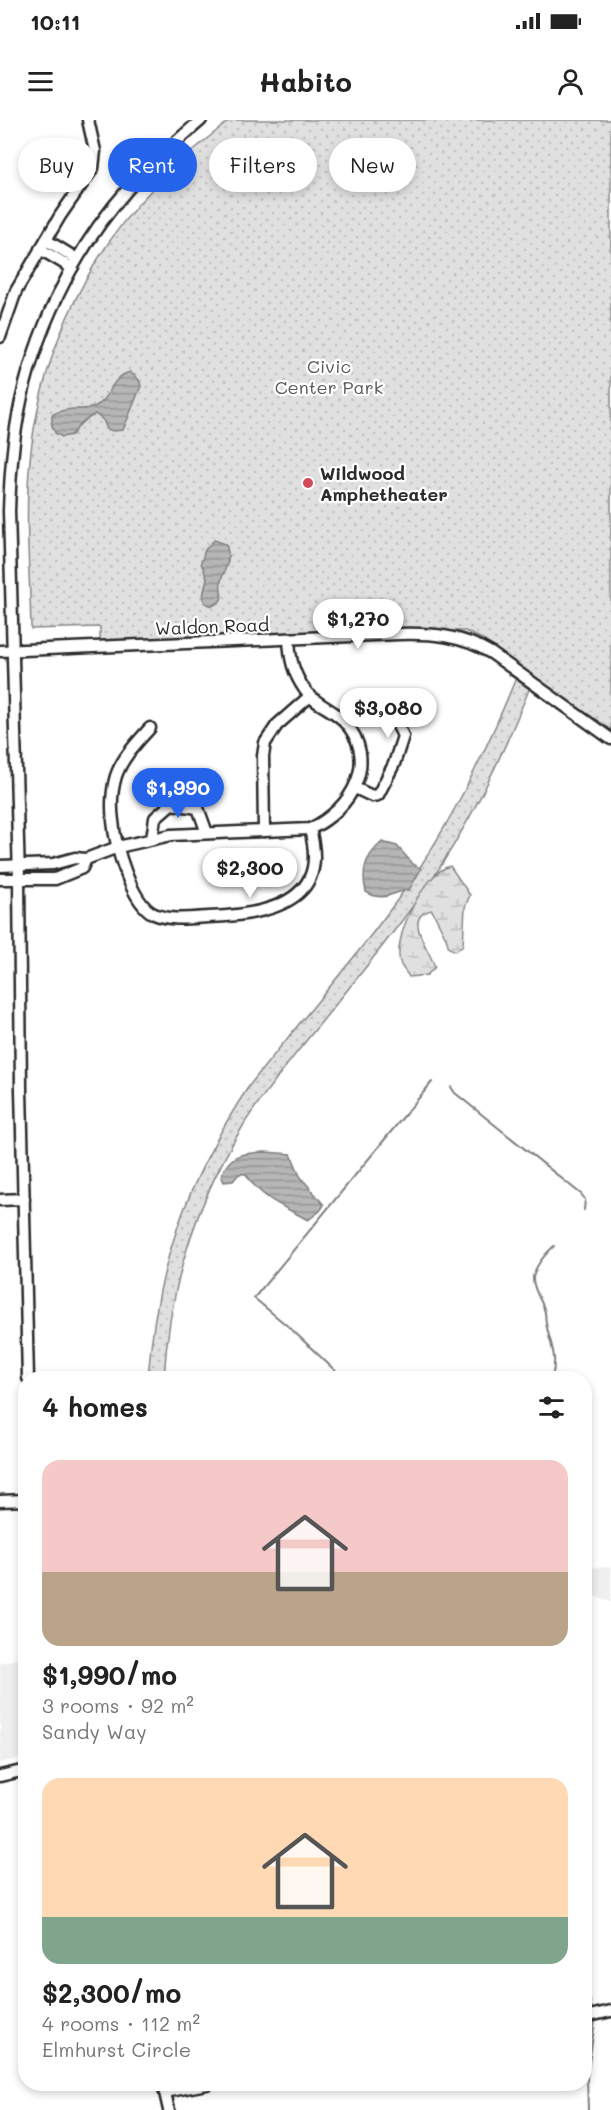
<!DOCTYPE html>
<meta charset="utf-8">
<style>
body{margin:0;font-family:Mali,sans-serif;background:#f2f2f2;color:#222;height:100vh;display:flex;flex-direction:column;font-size:22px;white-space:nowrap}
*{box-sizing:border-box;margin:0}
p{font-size:20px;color:#767676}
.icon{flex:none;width:33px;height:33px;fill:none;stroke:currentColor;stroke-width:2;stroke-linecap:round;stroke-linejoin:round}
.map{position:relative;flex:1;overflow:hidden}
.panel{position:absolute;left:18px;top:1251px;width:574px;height:720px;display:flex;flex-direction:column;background:#fff;border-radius:24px;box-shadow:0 3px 9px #0003}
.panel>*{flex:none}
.guide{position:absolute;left:18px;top:18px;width:576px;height:54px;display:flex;gap:12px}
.price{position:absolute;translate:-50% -51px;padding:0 14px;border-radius:21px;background:#fff;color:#222;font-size:20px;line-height:39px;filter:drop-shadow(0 2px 3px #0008)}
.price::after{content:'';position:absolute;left:50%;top:36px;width:18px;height:14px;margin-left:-9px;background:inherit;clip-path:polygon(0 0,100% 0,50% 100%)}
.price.selected{background:#2563eb;color:#fff}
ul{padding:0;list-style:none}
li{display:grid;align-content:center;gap:12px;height:318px;padding:0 24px}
li span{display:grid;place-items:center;height:186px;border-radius:18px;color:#555}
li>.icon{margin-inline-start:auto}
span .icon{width:108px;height:108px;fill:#fffc;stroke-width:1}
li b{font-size:26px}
h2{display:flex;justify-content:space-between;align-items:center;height:72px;padding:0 24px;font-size:26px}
.chip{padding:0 21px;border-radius:27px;background:#fff;box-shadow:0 3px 9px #0003;font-size:21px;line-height:54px}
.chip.selected{background:#2563eb;color:#fff}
.status{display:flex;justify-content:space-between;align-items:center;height:42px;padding:0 30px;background:#fff;direction:ltr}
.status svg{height:16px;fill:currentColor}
header{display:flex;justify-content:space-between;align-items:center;height:78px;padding:0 24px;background:#fff;font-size:27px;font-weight:700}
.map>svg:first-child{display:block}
.built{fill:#efefef}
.grass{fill:url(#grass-dots);stroke:#868686;stroke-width:1.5}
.wetland{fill:url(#wetland-marsh);stroke:#868686;stroke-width:1.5}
.water{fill:url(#water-rules);stroke:#7e7e7e;stroke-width:1.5}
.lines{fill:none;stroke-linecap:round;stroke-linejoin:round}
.stream{stroke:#7e7e7e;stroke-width:2}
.minor-casing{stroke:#2b2b2b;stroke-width:15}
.minor{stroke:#fff;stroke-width:10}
.poi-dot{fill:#d1495b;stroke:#fff;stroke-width:2}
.labels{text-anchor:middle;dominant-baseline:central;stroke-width:4.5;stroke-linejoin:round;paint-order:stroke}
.park-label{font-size:18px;fill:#585858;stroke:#fff}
.poi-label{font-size:18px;font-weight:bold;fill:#2b2b2b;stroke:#fff;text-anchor:start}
.street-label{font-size:18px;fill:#2b2b2b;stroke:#fff}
</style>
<div class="status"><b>10:11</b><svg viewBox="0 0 49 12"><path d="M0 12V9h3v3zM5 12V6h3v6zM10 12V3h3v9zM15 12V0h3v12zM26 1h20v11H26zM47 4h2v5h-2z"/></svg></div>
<header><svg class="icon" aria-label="menu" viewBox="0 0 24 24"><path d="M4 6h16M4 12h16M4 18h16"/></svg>Habito<svg class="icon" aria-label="person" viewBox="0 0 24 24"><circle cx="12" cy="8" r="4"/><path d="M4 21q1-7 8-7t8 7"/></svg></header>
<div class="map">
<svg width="611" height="1990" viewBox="0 0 611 1990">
<defs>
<pattern id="grass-dots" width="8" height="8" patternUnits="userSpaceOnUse" patternTransform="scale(1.5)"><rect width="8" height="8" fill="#e0e0e0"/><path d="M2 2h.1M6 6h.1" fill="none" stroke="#c0c0c0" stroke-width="1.8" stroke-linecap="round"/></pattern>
<pattern id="wetland-marsh" width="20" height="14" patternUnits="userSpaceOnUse" patternTransform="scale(1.5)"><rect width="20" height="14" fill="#e0e0e0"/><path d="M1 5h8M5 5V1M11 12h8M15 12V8" fill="none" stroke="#c0c0c0"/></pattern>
<pattern id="water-rules" width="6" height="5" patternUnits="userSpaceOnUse" patternTransform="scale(1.5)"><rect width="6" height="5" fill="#b6b6b6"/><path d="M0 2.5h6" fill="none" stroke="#949494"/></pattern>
</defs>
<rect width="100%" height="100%" fill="#fff"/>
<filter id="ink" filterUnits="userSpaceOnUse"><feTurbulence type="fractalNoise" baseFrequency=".0167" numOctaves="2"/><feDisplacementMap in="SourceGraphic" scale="12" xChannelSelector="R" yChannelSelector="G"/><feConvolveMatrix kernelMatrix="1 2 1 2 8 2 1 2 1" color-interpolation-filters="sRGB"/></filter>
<g filter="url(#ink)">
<g class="built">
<path d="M611,1447V1482L585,1473V1448Z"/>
<path d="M25,1537V1637L0,1643V1543Z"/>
</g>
<path class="grass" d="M230,0H611V610L534,557C504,633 469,708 421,775C385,825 345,873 306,921C285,947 264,973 246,1001C197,1079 169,1167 164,1258H148C156,1146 187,1060 249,966C302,898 361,833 410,762C456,695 490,623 520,548L482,519L465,511H397L100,522V507L31,509C30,457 25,403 29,351C37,245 81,142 155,66C178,42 204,21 230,0Z"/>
<path class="wetland" d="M450,746L470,775L465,787L463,825L456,831L449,828L446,818L432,790C401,796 430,830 435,847L427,855L409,857C407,853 403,849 401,845C390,821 424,752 450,746Z"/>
<g class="water">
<path d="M130,252L139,260L141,266L123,310L113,311L107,309L103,300L95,294L81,303L72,315L62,317L55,313L52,305V295C70,285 80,292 94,287C113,279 107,259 130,252Z"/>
<path d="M214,420L226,424C232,443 225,445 221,461C218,475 229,478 212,486L205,483L203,476L207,458L201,443L205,430Z"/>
<path d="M382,722L397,726L412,743L421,749L409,770C390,772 385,783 366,772C361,750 365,737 382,722Z"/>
<path d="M265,1032L291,1034L300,1056L324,1085L320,1091L308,1100C283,1086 262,1080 246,1054H239L233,1061L224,1062L221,1055C232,1032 242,1034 265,1032Z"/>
</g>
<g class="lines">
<g class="stream">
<path d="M451,967L455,973L581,1074L585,1079L584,1090"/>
<path d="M343,1258L290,1208L254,1178L432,962"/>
<path d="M552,1258C558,1234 550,1225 546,1203C545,1198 546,1193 544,1189C541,1179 532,1168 533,1157C535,1146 546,1133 554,1126"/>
<path d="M585,1863L592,1889"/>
<path d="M588,1990L587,1957L595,1901"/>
</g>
<g class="minor-casing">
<g id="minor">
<path d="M46,120L77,139"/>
<path d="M40,129L72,148"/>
<path d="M0,217L16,171L60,96L93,48L95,31L88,0"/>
<path d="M0,531L398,514C432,513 461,515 491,533L611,619"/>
<path d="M345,603L367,582L379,581L393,595L403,616L394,644L378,675L372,676L355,668"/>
<path d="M150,608C138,621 122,638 116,656C112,669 111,687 113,701C115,725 131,783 154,794C171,801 191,798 208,797C248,796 315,789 314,736C314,727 312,717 310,709"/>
<path d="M264,711L263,636L265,623L277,605L310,576"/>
<path d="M152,719L155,698L171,684L198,688L207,713"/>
<path d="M0,746L53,744L75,738L86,739L118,727L171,715L310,709C352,689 380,641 344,601C333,589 314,584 305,570C293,553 290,539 289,519"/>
<path d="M0,759H55L82,748L86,739"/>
<path d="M0,1080L24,1079"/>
<path d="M28,1258L21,970L19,759L9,391C10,360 12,328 18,296C33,214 73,131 128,69C150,44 176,22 201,0"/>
<path d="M0,1381L26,1380"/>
<path d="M0,1656L26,1650"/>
<path d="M585,1897L611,1891"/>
<path d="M163,1964L169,1990"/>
<path d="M165,1972L207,1964"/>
</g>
</g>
<use href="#minor" class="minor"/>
</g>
</g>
<circle class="poi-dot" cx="308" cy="363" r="6"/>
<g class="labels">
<g class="park-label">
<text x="329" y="246">Civic<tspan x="329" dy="21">Center Park</tspan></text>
</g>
<g class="poi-label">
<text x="320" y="353">Wildwood<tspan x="320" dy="21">Amphetheater</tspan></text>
</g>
<g class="street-label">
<text transform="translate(212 506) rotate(-2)">Waldon Road</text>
</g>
</g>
</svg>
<b class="price" style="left:358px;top:530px">$1,270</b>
<b class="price" style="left:388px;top:619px">$3,080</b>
<b class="price selected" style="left:178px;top:699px">$1,990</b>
<b class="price" style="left:250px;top:779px">$2,300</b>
<div class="guide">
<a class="chip">Buy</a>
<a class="chip selected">Rent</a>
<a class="chip">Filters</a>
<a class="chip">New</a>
</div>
<section class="panel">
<h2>4 homes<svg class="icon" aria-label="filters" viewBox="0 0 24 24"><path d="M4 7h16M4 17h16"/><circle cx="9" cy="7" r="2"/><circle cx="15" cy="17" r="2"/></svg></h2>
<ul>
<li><span style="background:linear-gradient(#f6c9c9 60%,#b9a48a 0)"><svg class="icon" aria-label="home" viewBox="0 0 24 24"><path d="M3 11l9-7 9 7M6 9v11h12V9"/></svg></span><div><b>$1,990/mo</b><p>3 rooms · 92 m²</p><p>Sandy Way</p></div></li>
<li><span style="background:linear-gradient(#ffd9b3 75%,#7fa58c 0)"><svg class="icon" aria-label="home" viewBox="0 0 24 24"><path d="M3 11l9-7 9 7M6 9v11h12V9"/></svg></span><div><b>$2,300/mo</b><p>4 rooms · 112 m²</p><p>Elmhurst Circle</p></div></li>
</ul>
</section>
</div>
